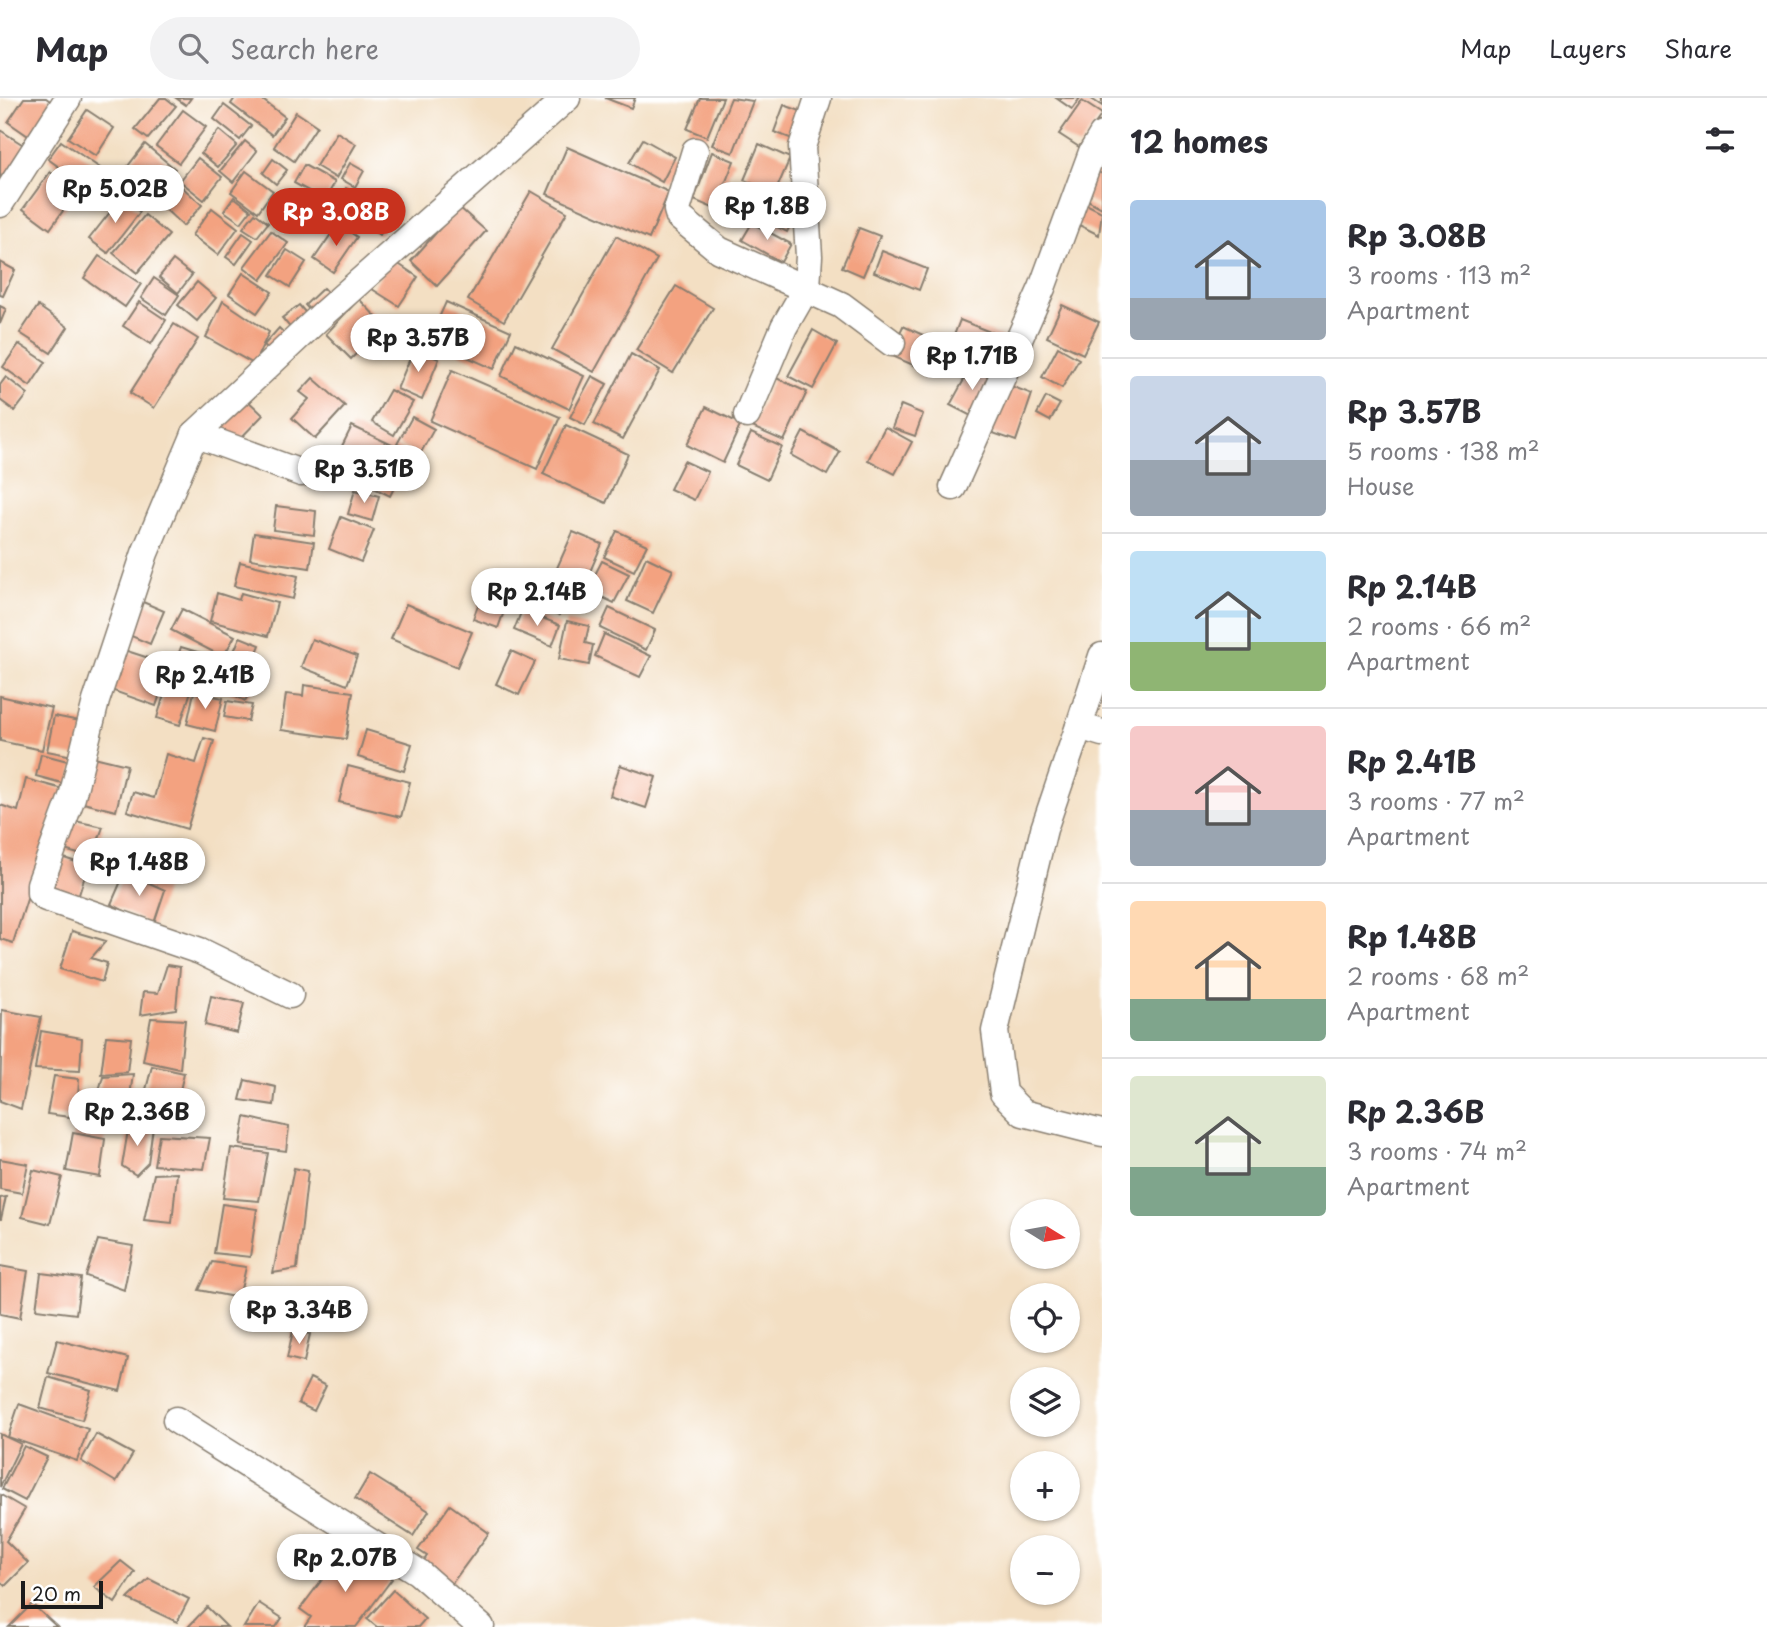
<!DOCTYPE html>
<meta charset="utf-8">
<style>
body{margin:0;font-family:"Playpen Sans",sans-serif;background:#f2f2f3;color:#2b2b33;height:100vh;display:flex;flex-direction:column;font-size:26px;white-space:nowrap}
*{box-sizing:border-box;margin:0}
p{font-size:23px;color:#7c7c81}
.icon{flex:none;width:38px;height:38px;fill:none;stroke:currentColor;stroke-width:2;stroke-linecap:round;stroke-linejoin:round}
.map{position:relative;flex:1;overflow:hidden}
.drawer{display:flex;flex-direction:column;background:#fff;width:665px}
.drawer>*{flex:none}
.needle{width:46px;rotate:101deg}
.tools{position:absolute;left:1010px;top:1101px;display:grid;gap:14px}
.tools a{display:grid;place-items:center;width:70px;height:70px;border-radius:50%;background:#fff;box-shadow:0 2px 5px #0004;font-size:35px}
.scale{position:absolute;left:21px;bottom:18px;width:82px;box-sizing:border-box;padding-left:7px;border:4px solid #1c1c1c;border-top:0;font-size:19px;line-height:24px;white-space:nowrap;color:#1c1c1c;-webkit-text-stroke:5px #fff;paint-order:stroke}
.price{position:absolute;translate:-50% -60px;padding:0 16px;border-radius:24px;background:#fff;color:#222;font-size:23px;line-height:46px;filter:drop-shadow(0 2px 4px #0008)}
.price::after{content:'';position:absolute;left:50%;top:42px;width:21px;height:16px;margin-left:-10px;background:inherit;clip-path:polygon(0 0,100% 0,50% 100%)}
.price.selected{background:#c8321e;color:#fff}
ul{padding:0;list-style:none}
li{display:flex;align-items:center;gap:21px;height:175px;padding:0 28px}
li+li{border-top:2px solid #e1e1e2}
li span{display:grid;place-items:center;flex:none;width:196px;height:140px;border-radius:7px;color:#555}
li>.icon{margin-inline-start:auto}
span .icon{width:84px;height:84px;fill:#fffc;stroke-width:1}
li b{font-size:30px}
h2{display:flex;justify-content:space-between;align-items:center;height:84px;padding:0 28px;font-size:30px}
header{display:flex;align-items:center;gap:42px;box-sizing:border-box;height:98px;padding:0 35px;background:#fff;border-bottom:2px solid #e1e1e2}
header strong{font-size:33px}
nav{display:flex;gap:38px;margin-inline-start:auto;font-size:24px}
.search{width:490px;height:63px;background:#f2f2f3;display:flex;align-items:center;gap:18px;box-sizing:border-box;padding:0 24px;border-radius:38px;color:#7c7c81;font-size:26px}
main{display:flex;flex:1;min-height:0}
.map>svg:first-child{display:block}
.building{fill:#f3a280}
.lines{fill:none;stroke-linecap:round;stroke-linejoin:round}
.minor-casing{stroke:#887e70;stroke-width:29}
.minor{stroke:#fff;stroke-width:26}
</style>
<header>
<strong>Map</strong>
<div class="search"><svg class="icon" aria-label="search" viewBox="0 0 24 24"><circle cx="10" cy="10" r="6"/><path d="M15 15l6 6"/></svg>Search here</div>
<nav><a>Map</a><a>Layers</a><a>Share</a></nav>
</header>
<main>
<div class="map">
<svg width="1102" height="1529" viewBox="0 0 1102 1529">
<rect width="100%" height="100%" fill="#fff"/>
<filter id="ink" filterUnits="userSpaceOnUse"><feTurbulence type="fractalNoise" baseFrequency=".0143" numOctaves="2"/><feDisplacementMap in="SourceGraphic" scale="14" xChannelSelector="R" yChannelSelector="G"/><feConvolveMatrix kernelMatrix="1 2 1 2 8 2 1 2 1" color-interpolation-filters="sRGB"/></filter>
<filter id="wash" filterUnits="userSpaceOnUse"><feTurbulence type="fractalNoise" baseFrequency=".00686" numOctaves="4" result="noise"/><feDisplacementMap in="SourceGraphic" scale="28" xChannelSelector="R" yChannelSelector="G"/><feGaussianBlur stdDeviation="1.57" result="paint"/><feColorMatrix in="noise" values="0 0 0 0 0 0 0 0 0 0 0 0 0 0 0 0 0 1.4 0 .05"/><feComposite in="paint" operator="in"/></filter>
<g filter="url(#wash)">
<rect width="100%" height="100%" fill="#f3dfc3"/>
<g id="blocks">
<g class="building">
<path d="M24,0H46L57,8L34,42L8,24Z"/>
<path d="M160,0H166L176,8L148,41L135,31Z"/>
<path d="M176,0H191L186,7Z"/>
<path d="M235,0H260L285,19L272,37L231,6Z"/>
<path d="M605,0H635L631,10Z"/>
<path d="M700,0H723L707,39L687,31Z"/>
<path d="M731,0L753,3L733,55L712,47Z"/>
<path d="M1056,0H1080L1072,11Z"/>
<path d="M1090,0H1102V8Z"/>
<path d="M1082,3L1102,16L1079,49L1059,36Z"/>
<path d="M224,7L251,28L240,42L214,21Z"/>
<path d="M784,7L806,15L795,42L774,34Z"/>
<path d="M87,12L114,30L96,58L68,40Z"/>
<path d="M183,12L206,29L179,65L156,48Z"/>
<path d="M296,14L317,28L294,63L274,49Z"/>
<path d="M0,32L28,50L0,94Z"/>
<path d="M219,32L237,47L218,69L201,55Z"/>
<path d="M337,34L356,46L336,80L316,68Z"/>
<path d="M643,41L675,59L662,84L629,65Z"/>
<path d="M61,43L100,70L87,89L48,61Z"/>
<path d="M245,43L257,53L233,84L220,73Z"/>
<path d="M145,46L175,71L148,105L118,81Z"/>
<path d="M759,46L790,60L775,95L744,82Z"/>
<path d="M567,49L669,94L649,141L547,96Z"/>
<path d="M712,54L734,63L715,111L694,102Z"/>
<path d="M198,60L222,79L204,102L180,83Z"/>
<path d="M273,61L287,72L276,86L263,75Z"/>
<path d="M350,65L364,73L355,89L341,81Z"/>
<path d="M304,67L335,84L325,102L294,85Z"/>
<path d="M1093,71L1102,76V110L1079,97Z"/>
<path d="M246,73L273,93L258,114L231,94Z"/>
<path d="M50,74L77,93L50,131L23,111Z"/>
<path d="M181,88L202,107L183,128L163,109Z"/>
<path d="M346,90L389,118L380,137L330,111Z"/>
<path d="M531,93L567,114L504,223L468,202Z"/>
<path d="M122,99L140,114L108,155L89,141Z"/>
<path d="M234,99L251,112L241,125L224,113Z"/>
<path d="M761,100L795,118L787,134L753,117Z"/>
<path d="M1080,103L1102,114L1099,137L1071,123Z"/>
<path d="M459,109L486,133L437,188L411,163Z"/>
<path d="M212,110L238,130L218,157L192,137Z"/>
<path d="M255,115L268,125L257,139L243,130Z"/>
<path d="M145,117L169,137L137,175L113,155Z"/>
<path d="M752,125L791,146L781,164L742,142Z"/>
<path d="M338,126L357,139L333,174L314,161Z"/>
<path d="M859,130L880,138L863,178L842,169Z"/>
<path d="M271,133L288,145L261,182L244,169Z"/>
<path d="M243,135L253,142L236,166L226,159Z"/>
<path d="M616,138L657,161L594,274L552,251Z"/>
<path d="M287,152L306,164L290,189L271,177Z"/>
<path d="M882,153L927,171L919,192L874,174Z"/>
<path d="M99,158L141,186L125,209L84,180Z"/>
<path d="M391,161L418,179L399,208L372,191Z"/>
<path d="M173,162L192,177L178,195L159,179Z"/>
<path d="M0,164L15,172L3,198L0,197Z"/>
<path d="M243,175L272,194L257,215L229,196Z"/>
<path d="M154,180L179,197L166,217L141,200Z"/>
<path d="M197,184L216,200L197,223L178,207Z"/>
<path d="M676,188L713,210L673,275L636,252Z"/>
<path d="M323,190L333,201L315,218L305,207Z"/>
<path d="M359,201L384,227L351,261L326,236Z"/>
<path d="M223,203L269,234L254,266L206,239Z"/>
<path d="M139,204L166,222L151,246L123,228Z"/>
<path d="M446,204L511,233L494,271L429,242Z"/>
<path d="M299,207L310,220L294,234L282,220Z"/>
<path d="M1062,207L1099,224L1083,256L1047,239Z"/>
<path d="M0,208L6,211L0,226Z"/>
<path d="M38,208L68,229L51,255L20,235Z"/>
<path d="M960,222L1008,241L1001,259L953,240Z"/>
<path d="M174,226L198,241L154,310L130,295Z"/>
<path d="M903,228L932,241L920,270L890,257Z"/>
<path d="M279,230L288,239L273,255L264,247Z"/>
<path d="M813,232L837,246L813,291L788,278Z"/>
<path d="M516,245L584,278L569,311L501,278Z"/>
<path d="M19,246L46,264L30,288L3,269Z"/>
<path d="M1058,249L1079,261L1062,290L1042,279Z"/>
<path d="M414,251L439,261L422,302L397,291Z"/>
<path d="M631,256L660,272L623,341L594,326Z"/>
<path d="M971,269L993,281L973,319L950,307Z"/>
<path d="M452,272L560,319L537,371L430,323Z"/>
<path d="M592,278L607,286L585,327L570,319Z"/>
<path d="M6,279L28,296L15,313L0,302V287Z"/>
<path d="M774,279L807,294L784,343L752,329Z"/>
<path d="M313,280L345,308L315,341L292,320L309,301L300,294Z"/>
<path d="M1003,285L1032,296L1016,343L987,333Z"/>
<path d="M390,292L413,304L394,337L372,324Z"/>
<path d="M244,299L263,317L235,346L216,327Z"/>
<path d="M1046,299L1060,306L1050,323L1037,316Z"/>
<path d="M901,307L923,316L915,338L892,330Z"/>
<path d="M706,309L741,326L723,365L687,347Z"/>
<path d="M412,319L434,331L419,358L397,346Z"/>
<path d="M566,327L628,356L606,405L543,376Z"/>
<path d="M352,328L411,356L390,398L342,374L350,357L340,352Z"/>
<path d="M885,329L912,344L895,376L868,362Z"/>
<path d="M803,334L840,354L827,377L791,357Z"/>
<path d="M751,335L782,349L767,382L736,367Z"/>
<path d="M684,363L708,374L694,402L670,391Z"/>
<path d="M355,392L379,398L372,423L348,416Z"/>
<path d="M276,408L316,413L314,437L273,432Z"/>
<path d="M341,419L374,432L361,464L329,451Z"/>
<path d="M617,433L647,447L634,473L604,459Z"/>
<path d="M573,434L602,446L582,492L553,479Z"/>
<path d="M254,435L314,444L310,470L250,461Z"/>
<path d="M646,459L673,472L653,515L627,503Z"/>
<path d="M602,463L629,476L614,505L587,492Z"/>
<path d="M240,464L298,478L293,501L234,488Z"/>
<path d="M489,477L514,486L498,530L473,521Z"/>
<path d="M543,481L570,495L559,517L532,502Z"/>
<path d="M217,495L239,502L241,495L277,505L268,538L210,523Z"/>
<path d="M136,501L164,513L150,546L122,534Z"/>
<path d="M406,506L472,534L457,569L391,541Z"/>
<path d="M609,510L655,532L646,552L600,530Z"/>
<path d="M182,511L235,538L223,559L171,532Z"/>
<path d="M522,512L560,527L552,548L514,532Z"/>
<path d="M567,523L589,528L585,545L593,547L589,567L559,561Z"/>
<path d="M604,536L651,558L640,579L595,558Z"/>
<path d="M240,539L260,547L250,572L230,563Z"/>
<path d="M312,541L357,558L347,587L301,569Z"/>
<path d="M181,549L217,560L211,580L174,569Z"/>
<path d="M121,551L170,567L156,608L108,591Z"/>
<path d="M511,553L535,564L519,597L496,586Z"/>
<path d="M227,566L257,582L245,603L216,587Z"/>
<path d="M171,573L195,581L180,627L157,620Z"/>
<path d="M304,587L353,594L346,641L281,632L286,596L303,598Z"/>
<path d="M194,594L223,600L215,633L187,626Z"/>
<path d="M0,598L52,610L42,652L0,643Z"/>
<path d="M227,603L252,607L248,623L224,619Z"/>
<path d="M54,618L85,624L78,659L47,653Z"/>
<path d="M366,632L412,646L404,673L358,659Z"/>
<path d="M204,640L214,643L187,731L127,713L133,694L154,700L166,656L196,665Z"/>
<path d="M41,656L75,665L69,687L36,678Z"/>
<path d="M90,658L127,667L116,713L79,704Z"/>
<path d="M620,667L656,679L646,710L610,698Z"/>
<path d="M348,668L410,684L401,719L339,704Z"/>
<path d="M26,681L66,692L52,723L13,845L0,841V707L18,713Z"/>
<path d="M70,722L103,729L92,760L61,751Z"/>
<path d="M61,759L88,768L77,803L48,792Z"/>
<path d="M125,774L165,792L153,828L111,806Z"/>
<path d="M72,833L106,843L91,860L107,865L102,884L60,871Z"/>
<path d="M167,867L180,869L176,911L140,917L143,894L158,895Z"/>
<path d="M211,898L244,905L237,935L205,927Z"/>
<path d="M2,912L41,919L21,1011L0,1003Z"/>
<path d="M151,920L185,922L180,971L143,963Z"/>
<path d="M41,933L82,940L80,973L35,971Z"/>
<path d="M106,938L131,940L127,974L101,976Z"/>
<path d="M152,968L184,975L172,1027L139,1019Z"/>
<path d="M133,976L128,1013L95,1008L103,978Z"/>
<path d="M54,978L79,981L77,1020L47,1016Z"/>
<path d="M245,982L276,989L274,1007L240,1002Z"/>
<path d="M245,1019L289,1029L286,1053L240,1047Z"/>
<path d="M129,1026L153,1029L148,1065L136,1077L122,1068Z"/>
<path d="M73,1035L105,1041L100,1079L66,1073Z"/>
<path d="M159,1037L210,1040L204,1071L154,1067Z"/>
<path d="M231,1050L268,1055L259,1103L223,1100Z"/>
<path d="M0,1061L28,1066L22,1095L0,1091Z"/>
<path d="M294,1070L308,1073L297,1171L273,1175Z"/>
<path d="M33,1072L62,1079L50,1126L22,1119Z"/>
<path d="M177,1075L172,1125L144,1122L154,1076Z"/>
<path d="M6,1099L1,1121H0V1100Z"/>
<path d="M222,1106L257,1111L250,1159L214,1155Z"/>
<path d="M98,1142L133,1148L124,1192L86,1178Z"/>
<path d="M212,1164L246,1169L239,1200L199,1192Z"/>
<path d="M0,1168L28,1173L20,1220L0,1216Z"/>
<path d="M41,1175L81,1180L76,1216L36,1211Z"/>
<path d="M293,1233L310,1236L304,1264L287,1260Z"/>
<path d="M57,1242L128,1260L120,1293L48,1275Z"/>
<path d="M48,1279L91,1292L82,1322L40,1310Z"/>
<path d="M310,1280L326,1288L314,1313L298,1305Z"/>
<path d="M19,1306L88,1331L77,1363L8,1339Z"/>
<path d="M0,1336L21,1346L0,1389Z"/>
<path d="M96,1336L133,1356L116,1384L81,1363Z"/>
<path d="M24,1348L47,1359L25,1403L2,1391Z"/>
<path d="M370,1376L429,1413L413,1438L355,1401Z"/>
<path d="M1,1397L25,1411L6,1443L28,1465L5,1488L0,1483Z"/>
<path d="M450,1407L489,1435L447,1492L418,1471L427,1458L418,1452Z"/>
<path d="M342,1455L348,1467L357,1455L392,1481L356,1529H304L311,1519L300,1511Z"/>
<path d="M121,1463L135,1474L115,1505L94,1489Z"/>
<path d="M149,1481L189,1501L177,1524L128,1501Z"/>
<path d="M393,1492L425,1521L418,1529H377L367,1521Z"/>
<path d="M259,1505L282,1520L276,1529H244Z"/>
<path d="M32,1506L57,1529H9Z"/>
<path d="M207,1509L227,1529H188Z"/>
</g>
</g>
</g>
<g filter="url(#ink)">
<use href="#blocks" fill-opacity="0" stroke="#887e70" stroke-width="2"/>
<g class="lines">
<g class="minor-casing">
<g id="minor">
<path d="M695,53L677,112L679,119L719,152L841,207L892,245"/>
<path d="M0,106L68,0"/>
<path d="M747,317L784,229L807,189L809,158L802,49L818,0"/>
<path d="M195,336L301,375"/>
<path d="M953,389L1042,190L1092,54L1102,37"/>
<path d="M1102,558L1079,628L1102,635"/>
<path d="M1079,628L1044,731L995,933L1003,995L1023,1015L1102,1035"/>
<path d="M290,897L200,853L46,800L40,795V786L72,699L96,603L145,455L195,336L324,215L567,0"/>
<path d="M176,1322L418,1474L481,1529"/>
</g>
</g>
<use href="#minor" class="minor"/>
</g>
</g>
</svg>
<div class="tools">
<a><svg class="needle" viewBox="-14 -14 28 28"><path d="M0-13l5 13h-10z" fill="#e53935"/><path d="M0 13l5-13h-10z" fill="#7c7c81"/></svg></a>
<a><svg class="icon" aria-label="locate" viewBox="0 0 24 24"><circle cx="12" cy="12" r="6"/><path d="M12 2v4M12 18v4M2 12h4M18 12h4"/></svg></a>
<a><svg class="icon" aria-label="layers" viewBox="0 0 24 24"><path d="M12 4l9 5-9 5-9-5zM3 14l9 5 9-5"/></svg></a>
<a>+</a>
<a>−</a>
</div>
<div class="scale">20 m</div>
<b class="price" style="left:115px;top:127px">Rp 5.02B</b>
<b class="price" style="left:767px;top:144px">Rp 1.8B</b>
<b class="price selected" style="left:336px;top:150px">Rp 3.08B</b>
<b class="price" style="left:418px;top:276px">Rp 3.57B</b>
<b class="price" style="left:972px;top:294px">Rp 1.71B</b>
<b class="price" style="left:364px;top:407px">Rp 3.51B</b>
<b class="price" style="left:537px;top:530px">Rp 2.14B</b>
<b class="price" style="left:205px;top:613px">Rp 2.41B</b>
<b class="price" style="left:139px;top:800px">Rp 1.48B</b>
<b class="price" style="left:137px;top:1050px">Rp 2.36B</b>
<b class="price" style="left:299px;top:1248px">Rp 3.34B</b>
<b class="price" style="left:345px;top:1496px">Rp 2.07B</b>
</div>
<section class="drawer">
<h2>12 homes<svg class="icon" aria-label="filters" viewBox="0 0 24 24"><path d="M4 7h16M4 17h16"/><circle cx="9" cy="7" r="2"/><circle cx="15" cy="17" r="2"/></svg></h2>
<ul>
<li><span style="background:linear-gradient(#a9c7e8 70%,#9aa5b1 0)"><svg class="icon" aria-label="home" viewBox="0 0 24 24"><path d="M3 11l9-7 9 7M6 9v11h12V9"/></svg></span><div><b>Rp 3.08B</b><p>3 rooms · 113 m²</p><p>Apartment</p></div></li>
<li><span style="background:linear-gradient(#c9d6e8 60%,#9aa5b1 0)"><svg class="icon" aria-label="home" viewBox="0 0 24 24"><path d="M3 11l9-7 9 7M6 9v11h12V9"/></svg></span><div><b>Rp 3.57B</b><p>5 rooms · 138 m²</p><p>House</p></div></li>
<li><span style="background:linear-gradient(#bfe0f5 65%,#8fb573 0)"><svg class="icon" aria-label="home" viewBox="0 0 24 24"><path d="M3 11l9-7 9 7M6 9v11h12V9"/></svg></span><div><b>Rp 2.14B</b><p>2 rooms · 66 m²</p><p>Apartment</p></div></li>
<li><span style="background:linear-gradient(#f6c9c9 60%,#9aa5b1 0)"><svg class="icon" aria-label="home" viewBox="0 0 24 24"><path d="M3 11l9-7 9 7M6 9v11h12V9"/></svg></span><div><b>Rp 2.41B</b><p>3 rooms · 77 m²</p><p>Apartment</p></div></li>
<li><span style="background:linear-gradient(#ffd9b3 70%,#7fa58c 0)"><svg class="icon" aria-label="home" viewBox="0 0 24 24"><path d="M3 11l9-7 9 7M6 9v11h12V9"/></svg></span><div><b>Rp 1.48B</b><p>2 rooms · 68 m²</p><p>Apartment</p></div></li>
<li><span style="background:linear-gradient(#dfe7d0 65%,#7fa58c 0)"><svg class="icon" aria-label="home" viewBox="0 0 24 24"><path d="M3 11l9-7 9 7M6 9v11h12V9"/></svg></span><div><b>Rp 2.36B</b><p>3 rooms · 74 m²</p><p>Apartment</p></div></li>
</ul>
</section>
</main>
